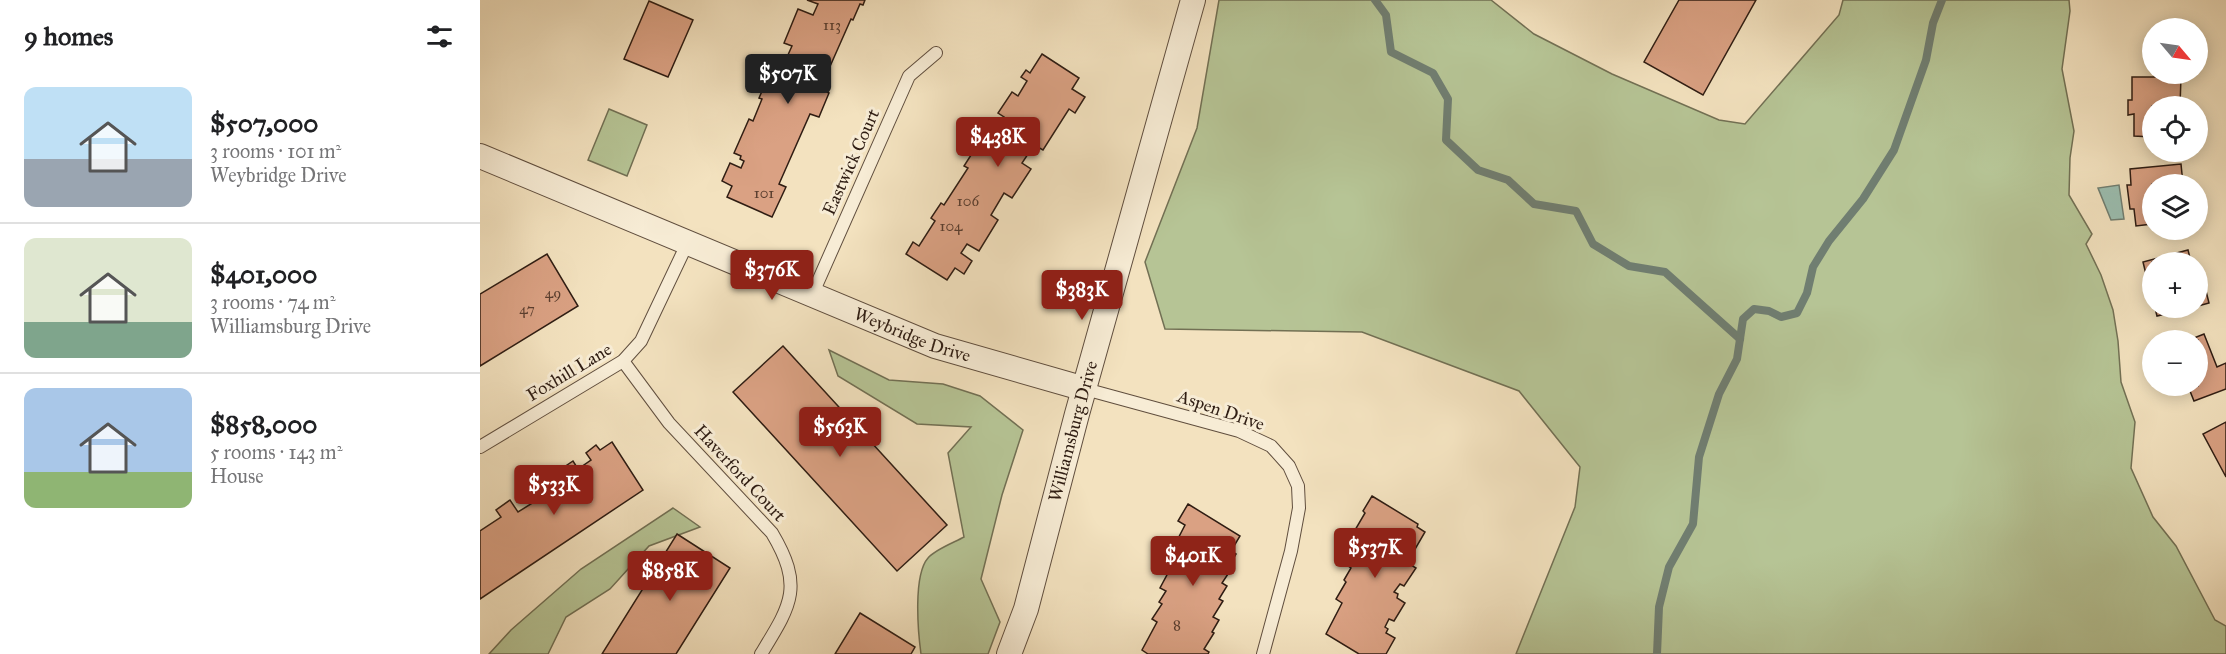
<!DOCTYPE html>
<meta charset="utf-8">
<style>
body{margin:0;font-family:"IM FELL Great Primer",serif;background:#f6f6f6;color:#202124;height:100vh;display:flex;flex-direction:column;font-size:22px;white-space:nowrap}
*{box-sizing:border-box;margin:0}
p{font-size:20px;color:#757577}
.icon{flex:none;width:33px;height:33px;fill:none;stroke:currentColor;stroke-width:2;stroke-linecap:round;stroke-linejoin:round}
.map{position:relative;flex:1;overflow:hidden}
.panel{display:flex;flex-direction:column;background:#fff;width:480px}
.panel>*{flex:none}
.needle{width:39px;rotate:119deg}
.fabs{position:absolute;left:1662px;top:18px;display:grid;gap:12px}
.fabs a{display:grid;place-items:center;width:66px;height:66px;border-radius:50%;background:#fff;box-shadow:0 3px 15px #0003;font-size:30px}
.price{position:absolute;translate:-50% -51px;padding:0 14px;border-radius:6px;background:#8f2418;color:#fff;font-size:20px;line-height:39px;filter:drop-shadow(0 2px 3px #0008)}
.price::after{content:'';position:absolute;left:50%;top:36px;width:18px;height:14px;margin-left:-9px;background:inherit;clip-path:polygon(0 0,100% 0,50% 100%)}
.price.active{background:#222;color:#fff}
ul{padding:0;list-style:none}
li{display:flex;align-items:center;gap:18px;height:150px;padding:0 24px}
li+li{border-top:2px solid #e0e0e0}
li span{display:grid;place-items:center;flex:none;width:168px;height:120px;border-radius:12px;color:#555}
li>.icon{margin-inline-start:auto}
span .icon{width:72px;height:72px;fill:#fffc;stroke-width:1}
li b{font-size:26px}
h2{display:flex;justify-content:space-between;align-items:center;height:72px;padding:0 24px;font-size:26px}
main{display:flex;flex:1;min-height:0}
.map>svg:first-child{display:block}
.green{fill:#b6c495;stroke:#727054;stroke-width:1.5}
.water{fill:#9bbeb0;stroke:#707e71;stroke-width:1.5}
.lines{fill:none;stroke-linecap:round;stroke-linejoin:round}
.stream{stroke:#707e71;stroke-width:8}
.building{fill:#daa183;stroke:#2f1d13;stroke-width:1.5}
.service-casing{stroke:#604e3e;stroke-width:14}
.minor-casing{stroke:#604e3e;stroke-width:26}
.service{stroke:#f7ecd5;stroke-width:12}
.minor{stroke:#f7ecd5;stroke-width:24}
.labels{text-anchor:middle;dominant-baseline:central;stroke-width:6;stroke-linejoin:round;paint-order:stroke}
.number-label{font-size:15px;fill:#5a3e2f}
.street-label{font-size:18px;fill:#2f1d13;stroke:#f7ecd5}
</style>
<main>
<section class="panel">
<h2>9 homes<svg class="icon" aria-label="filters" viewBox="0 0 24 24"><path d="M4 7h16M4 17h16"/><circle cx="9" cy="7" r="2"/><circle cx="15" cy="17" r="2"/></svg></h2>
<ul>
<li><span style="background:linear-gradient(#bfe0f5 60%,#9aa5b1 0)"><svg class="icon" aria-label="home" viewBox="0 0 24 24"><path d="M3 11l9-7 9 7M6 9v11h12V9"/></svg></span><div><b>$507,000</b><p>3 rooms · 101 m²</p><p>Weybridge Drive</p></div></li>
<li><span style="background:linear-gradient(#dfe7d0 70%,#7fa58c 0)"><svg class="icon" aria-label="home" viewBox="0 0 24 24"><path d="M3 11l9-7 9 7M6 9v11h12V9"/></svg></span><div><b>$401,000</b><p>3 rooms · 74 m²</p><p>Williamsburg Drive</p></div></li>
<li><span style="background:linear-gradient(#a9c7e8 70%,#8fb573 0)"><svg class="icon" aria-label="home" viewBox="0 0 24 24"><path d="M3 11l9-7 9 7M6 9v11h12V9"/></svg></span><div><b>$858,000</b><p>5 rooms · 143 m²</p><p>House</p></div></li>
</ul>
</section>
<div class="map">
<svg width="1746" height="654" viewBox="0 0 1746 654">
<rect width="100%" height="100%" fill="#f3e2bf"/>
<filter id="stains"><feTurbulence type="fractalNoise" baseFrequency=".00333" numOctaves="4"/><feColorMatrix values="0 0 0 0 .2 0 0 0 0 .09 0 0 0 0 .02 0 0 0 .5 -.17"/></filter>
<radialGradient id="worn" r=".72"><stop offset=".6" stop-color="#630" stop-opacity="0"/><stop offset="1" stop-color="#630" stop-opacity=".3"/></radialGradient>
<g class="green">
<path d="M739,0H1011L1054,34L1132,74L1239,120L1265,124L1359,15L1363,0H1589L1590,11L1582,69L1594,131L1590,158L1589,195L1612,234L1606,244L1621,275L1633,310L1638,341L1641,382L1655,422L1651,468L1673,517L1696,546L1735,620L1746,626V654H1036L1095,507L1100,467L1039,391L882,332L685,329L665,262L717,128Z"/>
<path d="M129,109L167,125L147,176L108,160Z"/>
<path d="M349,350L409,380L463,384L500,396L543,430L522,495L501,579L520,622L508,654H441C438,632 433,575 448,558C454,550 475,542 484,537L468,453L491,427L437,424L358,376Z"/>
<path d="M193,508L220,527L169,546L130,589L86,617L68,654H9L31,630L101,569Z"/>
</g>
<path class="water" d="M1639,185L1644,219L1631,220L1618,188Z"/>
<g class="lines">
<g class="stream">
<path d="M895,0L906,15L911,52L953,73L968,99L966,140L998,170L1028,180L1054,204L1096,211L1113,244L1149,266L1185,272L1260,339"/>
<path d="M1177,654L1179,607L1189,567L1213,524L1219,457L1239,394L1257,359L1263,319L1274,309L1289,311L1301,317L1317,313L1327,293L1333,267L1349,241L1383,199L1414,150L1446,60L1453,23L1462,0"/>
</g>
</g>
<g class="building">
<path d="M327,0H385L383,5L380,4L373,20L371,19L340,89L349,93L339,117L330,114L299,184L306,187L292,217L247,197L252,186L242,181L250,163L261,168L264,161L260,159L261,156L254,153L269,119L273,121L282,99L279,98L294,64L302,68L312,46L304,43L318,9L333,15L338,4Z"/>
<path d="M1199,0H1276L1223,95L1164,62Z"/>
<path d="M169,1L213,20L188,77L144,59Z"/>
<path d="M562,54L599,78L592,89L605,97L595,113L589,109L563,150L554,145L542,163L551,169L532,198L524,193L511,215L518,220L499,251L487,244L481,253L492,261L484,274L475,268L467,280L426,254L433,242L439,246L455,221L451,218L461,203L464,205L488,168L484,166L500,141L506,145L524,117L518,113L532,92L538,96L547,81L541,77L546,70L550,73Z"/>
<path d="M1652,77H1701L1700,106H1672V137L1654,136V114L1648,115V100H1652Z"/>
<path d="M1701,164L1703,184H1672V224L1656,226L1654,209H1650L1647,185H1651L1650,169Z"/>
<path d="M1708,250L1711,262H1672V299L1663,262Z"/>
<path d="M67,254L98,306L0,366V294Z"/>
<path d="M1718,287H1725L1729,303L1718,306Z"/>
<path d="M1675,308H1710L1677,316Z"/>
<path d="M1724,334L1737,367L1746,363V389L1714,401L1708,386H1718V340H1709Z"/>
<path d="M303,346L467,525L417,571L253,392Z"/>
<path d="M1746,422V477L1723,434Z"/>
<path d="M132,442L163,490L0,599V531L21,517L16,510L30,500L38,512L62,497L60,494L76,483L71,476L93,461L98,469L111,460L106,453L116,445L120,450Z"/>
<path d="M892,496L938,524L937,527L945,532L934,551L929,548L925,556L929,558L926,562L936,568L924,586L920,584L914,592L918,594L917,598L925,603L914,621L909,619L905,627L908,629L906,633L915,638L906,654H879L846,634L862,603L856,599L866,582L864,580L871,568L865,564L880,534L875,530L885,513L883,511Z"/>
<path d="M708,504L760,536L751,551L756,554L749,566L752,568L742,583L747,586L739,599L743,601L733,617L739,620L732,632L734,633L724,649L729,652L728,654H668L662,650L677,622L672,619L682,604L679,602L686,591L680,588L696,558L690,554L705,525L698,521Z"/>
<path d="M197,534L250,568L196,654H122Z"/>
<path d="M380,613L435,647L431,654H355Z"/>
</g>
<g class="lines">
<g class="service-casing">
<g id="service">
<path d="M332,295L429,76L456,53"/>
<path d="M143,361L189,423L292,533C324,587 311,605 281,654"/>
<path d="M605,389L759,431L791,446L809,466L818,486L819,508L811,551L783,654"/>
<path d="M0,447L143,361L161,341L207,244"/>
</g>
</g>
<g class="minor-casing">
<g id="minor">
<path id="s1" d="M0,156L455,346L605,389"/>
<path id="s2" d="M529,654L546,609L597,414L713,0"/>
</g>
</g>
<use href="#service" class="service"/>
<use href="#minor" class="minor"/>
</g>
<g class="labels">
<g class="number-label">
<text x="352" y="25">113</text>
<text x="284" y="193">101</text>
<text x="488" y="201">106</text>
<text x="471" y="226">104</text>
<text x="73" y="293">49</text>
<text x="47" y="309">47</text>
<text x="697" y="625">8</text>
</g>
<g class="street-label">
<text transform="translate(371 162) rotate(-66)">Eastwick Court</text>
<text stroke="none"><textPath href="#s1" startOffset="468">Weybridge Drive</textPath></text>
<text transform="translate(89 372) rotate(-31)">Foxhill Lane</text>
<text transform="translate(741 410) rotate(19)">Aspen Drive</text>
<text stroke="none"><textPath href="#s2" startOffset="232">Williamsburg Drive</textPath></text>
<text transform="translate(260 473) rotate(47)">Haverford Court</text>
</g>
</g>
<rect width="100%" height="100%" filter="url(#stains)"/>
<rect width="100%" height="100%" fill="url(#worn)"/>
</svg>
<div class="fabs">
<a><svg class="needle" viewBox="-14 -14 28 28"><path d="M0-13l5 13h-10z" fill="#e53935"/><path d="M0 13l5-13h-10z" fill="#757577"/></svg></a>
<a><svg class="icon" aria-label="locate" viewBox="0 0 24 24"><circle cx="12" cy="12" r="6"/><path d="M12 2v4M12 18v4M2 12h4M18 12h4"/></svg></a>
<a><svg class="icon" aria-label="layers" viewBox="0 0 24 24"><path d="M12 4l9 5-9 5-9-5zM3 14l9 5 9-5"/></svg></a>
<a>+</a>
<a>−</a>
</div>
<b class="price active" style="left:308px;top:105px">$507K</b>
<b class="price" style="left:518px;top:168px">$438K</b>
<b class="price" style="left:292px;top:301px">$376K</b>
<b class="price" style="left:602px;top:321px">$383K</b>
<b class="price" style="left:360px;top:458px">$563K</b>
<b class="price" style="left:74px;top:516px">$533K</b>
<b class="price" style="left:895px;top:579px">$537K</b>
<b class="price" style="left:713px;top:587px">$401K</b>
<b class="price" style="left:190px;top:602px">$858K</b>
</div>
</main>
